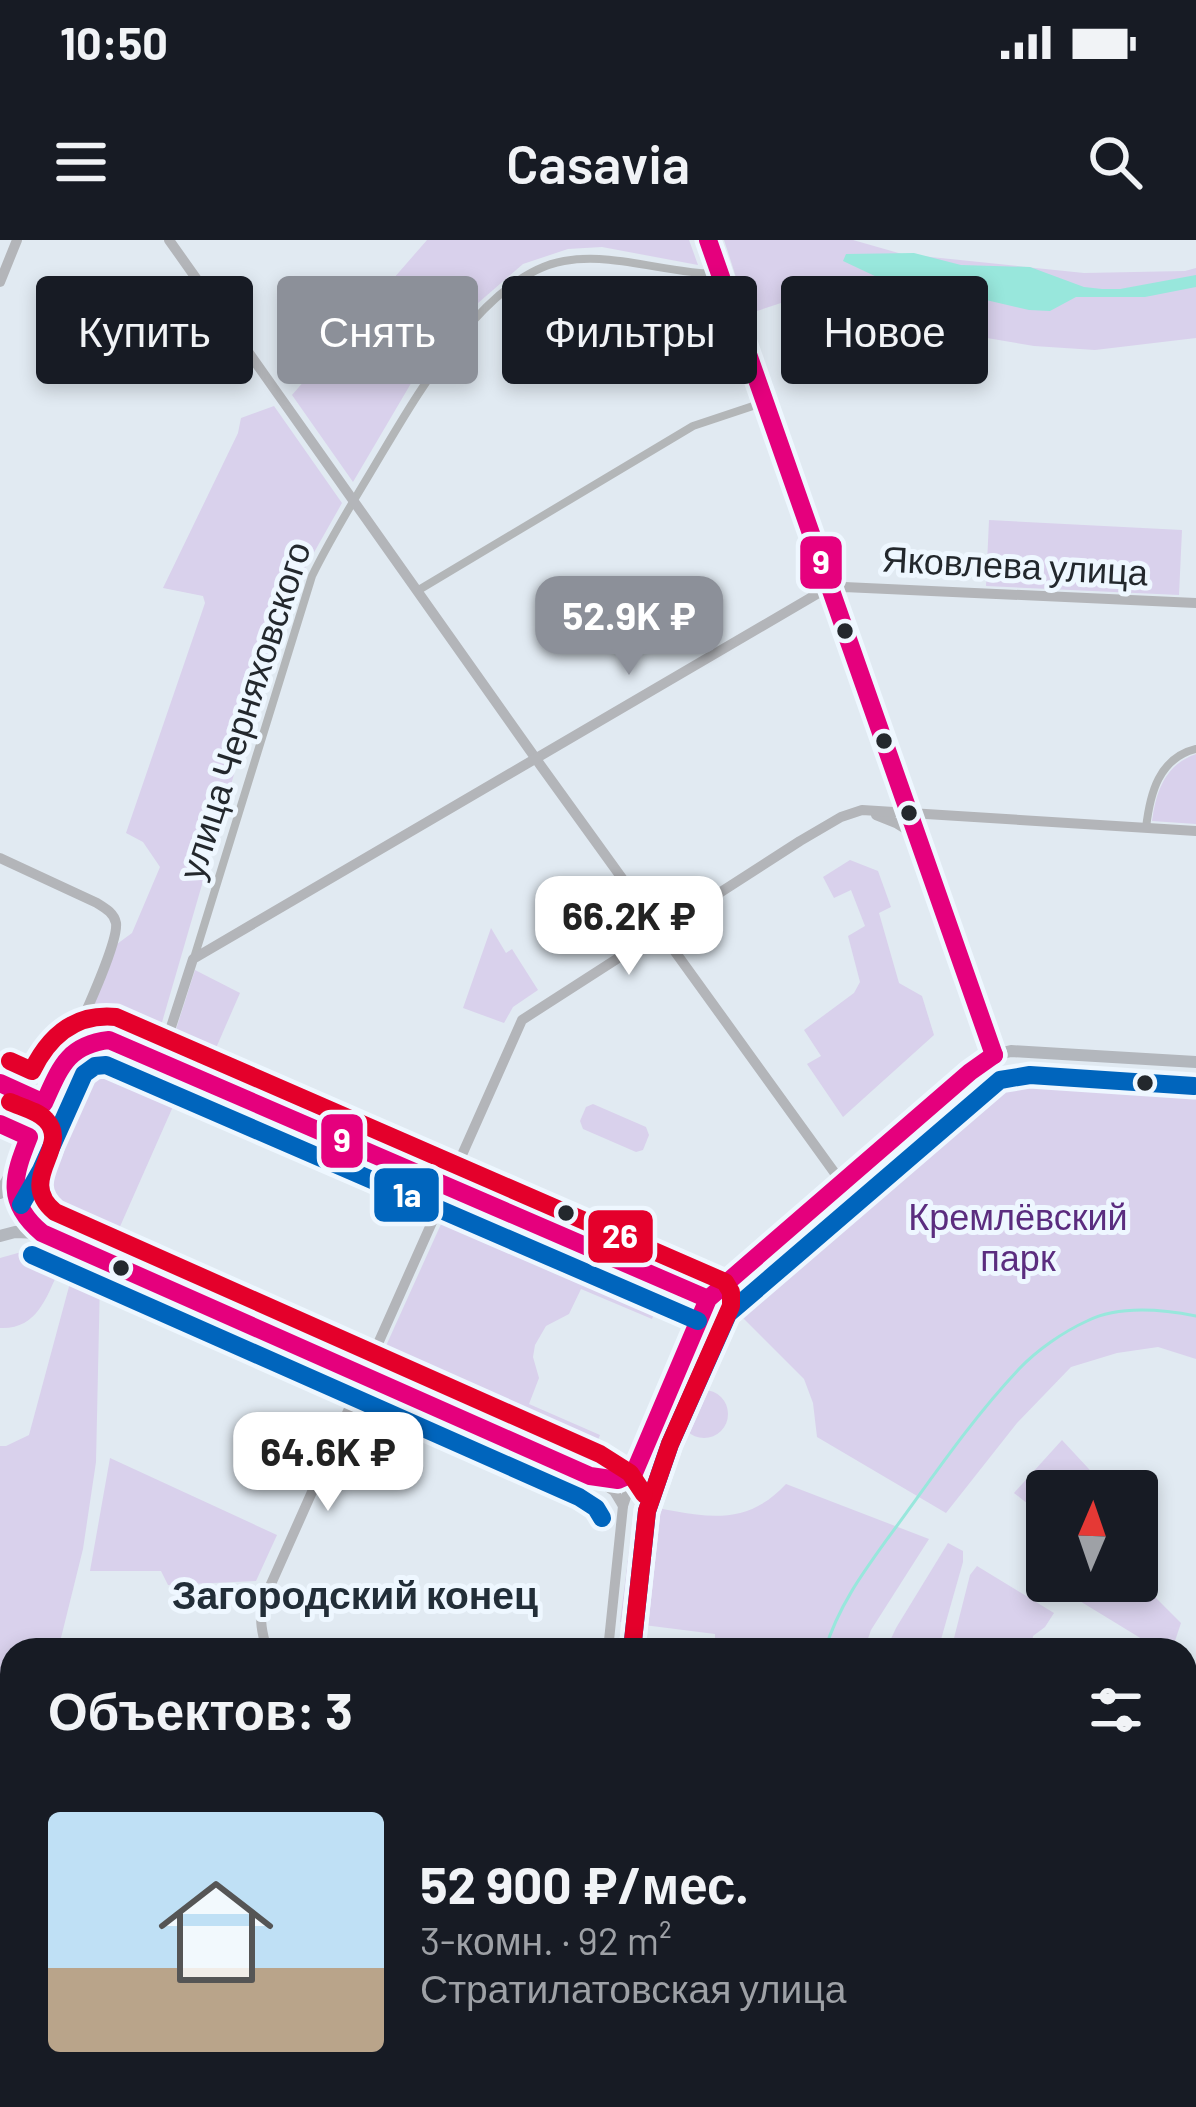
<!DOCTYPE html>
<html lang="ru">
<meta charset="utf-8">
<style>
body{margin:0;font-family:Barlow,sans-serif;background:#20242c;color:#f1f3f6;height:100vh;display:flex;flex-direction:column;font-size:45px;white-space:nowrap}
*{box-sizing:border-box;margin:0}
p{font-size:39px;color:#9ea1a6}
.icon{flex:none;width:66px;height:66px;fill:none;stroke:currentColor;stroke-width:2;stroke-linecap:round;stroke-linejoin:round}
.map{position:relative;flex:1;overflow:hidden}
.details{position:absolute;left:0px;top:1398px;width:1197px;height:471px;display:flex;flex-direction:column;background:#171b24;border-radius:36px 36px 0 0;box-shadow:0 6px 18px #0003}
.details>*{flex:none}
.banner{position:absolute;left:36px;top:36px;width:1125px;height:108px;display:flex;gap:24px}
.needle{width:78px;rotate:2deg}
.tools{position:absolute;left:1026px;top:1230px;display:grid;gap:24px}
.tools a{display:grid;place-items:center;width:132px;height:132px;border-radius:12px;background:#171b24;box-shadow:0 6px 18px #0003;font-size:60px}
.price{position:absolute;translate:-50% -102px;padding:0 27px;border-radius:24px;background:#fff;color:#222;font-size:39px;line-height:78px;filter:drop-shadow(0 3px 6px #0008)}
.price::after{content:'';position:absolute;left:50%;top:72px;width:36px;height:27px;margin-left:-18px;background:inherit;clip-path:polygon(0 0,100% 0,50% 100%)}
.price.selected{background:#8c9099;color:#fff}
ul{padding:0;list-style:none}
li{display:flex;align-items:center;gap:36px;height:300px;padding:0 48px}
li+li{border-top:3px solid #363941}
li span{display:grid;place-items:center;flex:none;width:336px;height:240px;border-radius:12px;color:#555}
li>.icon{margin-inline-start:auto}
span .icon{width:144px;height:144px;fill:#fffc;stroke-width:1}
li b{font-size:51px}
h2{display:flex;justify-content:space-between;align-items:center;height:144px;padding:0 48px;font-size:51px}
.chip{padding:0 42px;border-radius:12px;background:#171b24;box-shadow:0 6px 18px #0003;font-size:42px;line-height:108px}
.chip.selected{background:#8c9099;color:#fff}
.status{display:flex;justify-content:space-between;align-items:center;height:84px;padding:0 60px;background:#171b24;direction:ltr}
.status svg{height:33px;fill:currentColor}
header{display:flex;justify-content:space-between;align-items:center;height:156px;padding:0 48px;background:#171b24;font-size:54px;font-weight:600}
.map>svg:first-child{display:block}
.green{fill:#d9d1ec}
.water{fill:#98e7dc}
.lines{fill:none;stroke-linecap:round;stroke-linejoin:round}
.stream{stroke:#98e7dc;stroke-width:3}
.street{stroke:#b3b6b8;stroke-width:8}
.secondary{stroke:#b3b5b9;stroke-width:10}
.primary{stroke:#b3b7bd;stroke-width:12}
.bus-1-casing{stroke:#eef7ff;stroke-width:27}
.bus-2-casing{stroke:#eef7ff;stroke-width:27}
.bus-3-casing{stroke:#eef7ff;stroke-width:27}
.bus-1{stroke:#e5007d;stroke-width:18}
.bus-2{stroke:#0065bd;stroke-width:18}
.bus-3{stroke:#e4002b;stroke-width:18}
.bus-dot{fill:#23282d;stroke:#eef7ff;stroke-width:4.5}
.labels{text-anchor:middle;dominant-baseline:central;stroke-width:10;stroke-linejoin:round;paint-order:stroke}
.street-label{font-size:36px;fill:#23282d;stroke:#eef7ff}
.park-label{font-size:36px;fill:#5b2d7f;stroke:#eef7ff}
.neighbourhood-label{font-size:39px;font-weight:bold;fill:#222e38;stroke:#eef7ff}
.line-badge{stroke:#eef7ff;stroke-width:4.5}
.badge-label{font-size:33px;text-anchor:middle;font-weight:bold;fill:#fff}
</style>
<div class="status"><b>10:50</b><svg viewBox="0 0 49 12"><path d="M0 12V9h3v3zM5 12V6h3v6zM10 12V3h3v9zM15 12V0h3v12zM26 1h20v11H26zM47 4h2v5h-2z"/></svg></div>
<header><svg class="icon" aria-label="menu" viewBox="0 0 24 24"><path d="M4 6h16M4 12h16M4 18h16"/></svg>Casavia<svg class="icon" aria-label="search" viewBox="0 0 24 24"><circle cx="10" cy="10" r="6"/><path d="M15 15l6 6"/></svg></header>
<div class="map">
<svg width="1196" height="1867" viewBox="0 0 1196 1867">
<rect width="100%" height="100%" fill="#e1eaf2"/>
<g class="green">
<path d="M427,0H689L698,25L602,7L568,9L523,24L470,70L420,128L353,242L292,155Z"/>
<path d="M724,0H853L902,14L1084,33L1185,31L1196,28V98L1095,110L1034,106L781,63L748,74Z"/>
<path d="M274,166L342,263L282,369L156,803L108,785L102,781L93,767L117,704L132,693L160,627L143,602L126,593L205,363L203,356L163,348L238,193L241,178Z"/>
<path d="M989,280L1182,290L1179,355L986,346Z"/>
<path d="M1196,514V584L1152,581C1156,551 1165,525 1196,514Z"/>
<path d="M850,620L878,631L891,667L879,673L899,743L922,756L934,795L843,877L807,824L821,816L804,790L854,753L860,742L848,696L865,686L851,650L834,658L823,637Z"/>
<path d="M491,688L506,713L512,709L538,750L513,767L504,783L463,768Z"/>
<path d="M195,730L240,753L209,824L170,808Z"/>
<path d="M110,805L186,837L107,1016C66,997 11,986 25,928L71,820L87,809Z"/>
<path d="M1034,827L1196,838V1119L1158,1107L1117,1113L1071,1127L1017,1183L946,1273L817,1197L813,1163L804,1139L730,1065L733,1057L973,845C998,861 1021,852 1034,827Z"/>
<path d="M593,864L646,887L649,895L643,910L636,912L583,889L580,881L586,867Z"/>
<path d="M451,962L662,1054L652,1079L581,1049L569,1074L546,1086L535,1105L533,1117L539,1138L529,1164L600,1195L589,1222L376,1128Z"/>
<path d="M25,1011H36L62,1023C48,1053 39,1090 0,1088V1018Z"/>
<path d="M74,1028L100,1040L96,1222L83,1309L58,1410H12V1710L0,1643V1206H6L29,1195Z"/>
<circle cx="704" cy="1174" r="24"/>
<path d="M1062,1200L1101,1242L1094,1251H1047V1279L1014,1253Z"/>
<path d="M110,1218L277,1295L256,1341L168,1345L161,1331H90Z"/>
<path d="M786,1244L929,1299L871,1390L864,1410H715V1394L620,1382L635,1264C693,1273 741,1293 786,1244Z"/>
<path d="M948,1303L963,1311V1322L938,1410H899L889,1403L896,1388Z"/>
<path d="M977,1326L1054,1373L1045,1387L1033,1396L1031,1410H951L970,1335Z"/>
<path d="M1137,1339L1181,1383L1172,1410H1160L1070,1355L1067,1349L1071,1341Z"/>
<path d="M33,1857H197L200,1867H35Z"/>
<path d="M784,1857H1063L1052,1867H796Z"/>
</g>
<g class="water">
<path d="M914,13L961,25L1030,27L1084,47L1102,49H1120L1196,35V47L1145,57H1076L1050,71L1029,70L969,56L925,54L896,46L843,21L846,14Z"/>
<path d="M1196,1689V1867H1151L1152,1857H1185V1724Z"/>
</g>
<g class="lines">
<path class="stream" d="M825,1410C838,1367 862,1334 888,1298C930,1241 970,1181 1019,1129C1037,1110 1063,1092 1087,1081C1119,1065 1161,1069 1196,1076"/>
<g class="street">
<path d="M417,351L693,186L765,162"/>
<path d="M1146,588C1150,553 1159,518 1196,509"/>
<path d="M194,718L312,336C331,297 353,262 375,225C414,160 483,35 564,21C615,12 667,34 719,34"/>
<path d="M672,1867L676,1857"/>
</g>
<g class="secondary">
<path d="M169,0L541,526L842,943"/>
<path d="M0,42L17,0"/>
<path d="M876,575L896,583L917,596"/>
<path d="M0,618L97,663C105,668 114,673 116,683C119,704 76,793 66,816"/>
<path d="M88,770L91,785L109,800"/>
<path d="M160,821L193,719L817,354L844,347L1196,363"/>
<path d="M0,843L44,863"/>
<path d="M0,884L29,897"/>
<path d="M596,1239L614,1251L623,1266"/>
<path d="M267,1410C262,1393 259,1380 263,1362L522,780L800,601L841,577L862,570L1196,591"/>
<path d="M608,1410L623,1266L634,1233"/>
<path d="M0,1699L8,1742"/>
<path d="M417,1857L420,1867"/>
<path d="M769,1857L781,1867"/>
<path d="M602,1867L606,1857"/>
</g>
<g class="primary">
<path d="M708,0L994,815"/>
<path d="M19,920C12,954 11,971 42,993L590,1236L618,1240L634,1233L708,1059L979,824L994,815L1011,811L1196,822"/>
<path d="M0,953L19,920L65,818L86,803L109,800L708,1059"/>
<path d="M0,996L15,992L40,993"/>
</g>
<g class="bus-1-casing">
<g id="bus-1">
<path d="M708,0L994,815"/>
<path d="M0,843L44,863C60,828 67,805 109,800L708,1059"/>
<path d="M0,884L29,897C13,937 5,962 42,993L590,1236L618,1240L634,1233L708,1059L970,832L994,815"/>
</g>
</g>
<g class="bus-2-casing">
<g id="bus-2">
<path d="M21,965L41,930L84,834L95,826L106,825L698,1081"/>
<path d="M32,1015L579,1257L596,1268L602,1278"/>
<path d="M632,1410L647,1271L670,1204L728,1074L1000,840L1030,835L1194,846"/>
</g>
</g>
<g class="bus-3-casing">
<g id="bus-3">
<path d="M10,821L32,831C49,796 75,773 116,777L725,1042L731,1052V1066L670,1204L647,1271L632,1410"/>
<path d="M10,862C21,867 38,871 46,880C72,907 15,939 55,972L600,1214L630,1233L644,1254"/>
</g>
</g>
<use href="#bus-1" class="bus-1"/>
<use href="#bus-2" class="bus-2"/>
<use href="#bus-3" class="bus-3"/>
</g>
<g class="bus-dot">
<circle cx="845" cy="391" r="10"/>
<circle cx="884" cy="501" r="10"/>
<circle cx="909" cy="573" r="10"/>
<circle cx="1145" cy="843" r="10"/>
<circle cx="566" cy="973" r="10"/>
<circle cx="121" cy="1028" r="10"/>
</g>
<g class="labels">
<g class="street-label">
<text transform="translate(1015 324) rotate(3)">Яковлева улица</text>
<text transform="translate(243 470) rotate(-72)">улица Черняховского</text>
</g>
<g class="park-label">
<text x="1018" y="975">Кремлёвский<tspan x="1018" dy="41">парк</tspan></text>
</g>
<g class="neighbourhood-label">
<text x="355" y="1353">Загородский конец</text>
</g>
</g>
<g class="line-badge">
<rect x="798" y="294" width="46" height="57" rx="12" fill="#e5007d"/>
<rect x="319" y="872" width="46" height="58" rx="12" fill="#e5007d"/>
<rect x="372" y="926" width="69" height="58" rx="12" fill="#0065bd"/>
<rect x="586" y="968" width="69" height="57" rx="12" fill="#e4002b"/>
</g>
<g class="badge-label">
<text x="821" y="334">9</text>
<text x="342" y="912">9</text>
<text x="407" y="967">1a</text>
<text x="620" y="1008">26</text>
</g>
</svg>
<div class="tools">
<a><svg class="needle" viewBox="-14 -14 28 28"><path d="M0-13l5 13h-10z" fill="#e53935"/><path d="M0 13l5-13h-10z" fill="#9ea1a6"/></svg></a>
</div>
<b class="price selected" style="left:629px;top:438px">52.9K ₽</b>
<b class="price" style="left:629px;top:738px">66.2K ₽</b>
<b class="price" style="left:328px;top:1274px">64.6K ₽</b>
<div class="banner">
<a class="chip">Купить</a>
<a class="chip selected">Снять</a>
<a class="chip">Фильтры</a>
<a class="chip">Новое</a>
</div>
<section class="details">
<h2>Объектов: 3<svg class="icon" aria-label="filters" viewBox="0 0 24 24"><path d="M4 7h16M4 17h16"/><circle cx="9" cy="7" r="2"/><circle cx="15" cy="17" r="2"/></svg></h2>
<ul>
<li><span style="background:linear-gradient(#bfe0f5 65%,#b9a48a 0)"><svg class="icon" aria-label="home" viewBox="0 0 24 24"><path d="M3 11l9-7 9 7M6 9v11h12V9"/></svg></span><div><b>52 900 ₽/мес.</b><p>3-комн. · 92 m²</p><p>Стратилатовская улица</p></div></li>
</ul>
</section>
</div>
